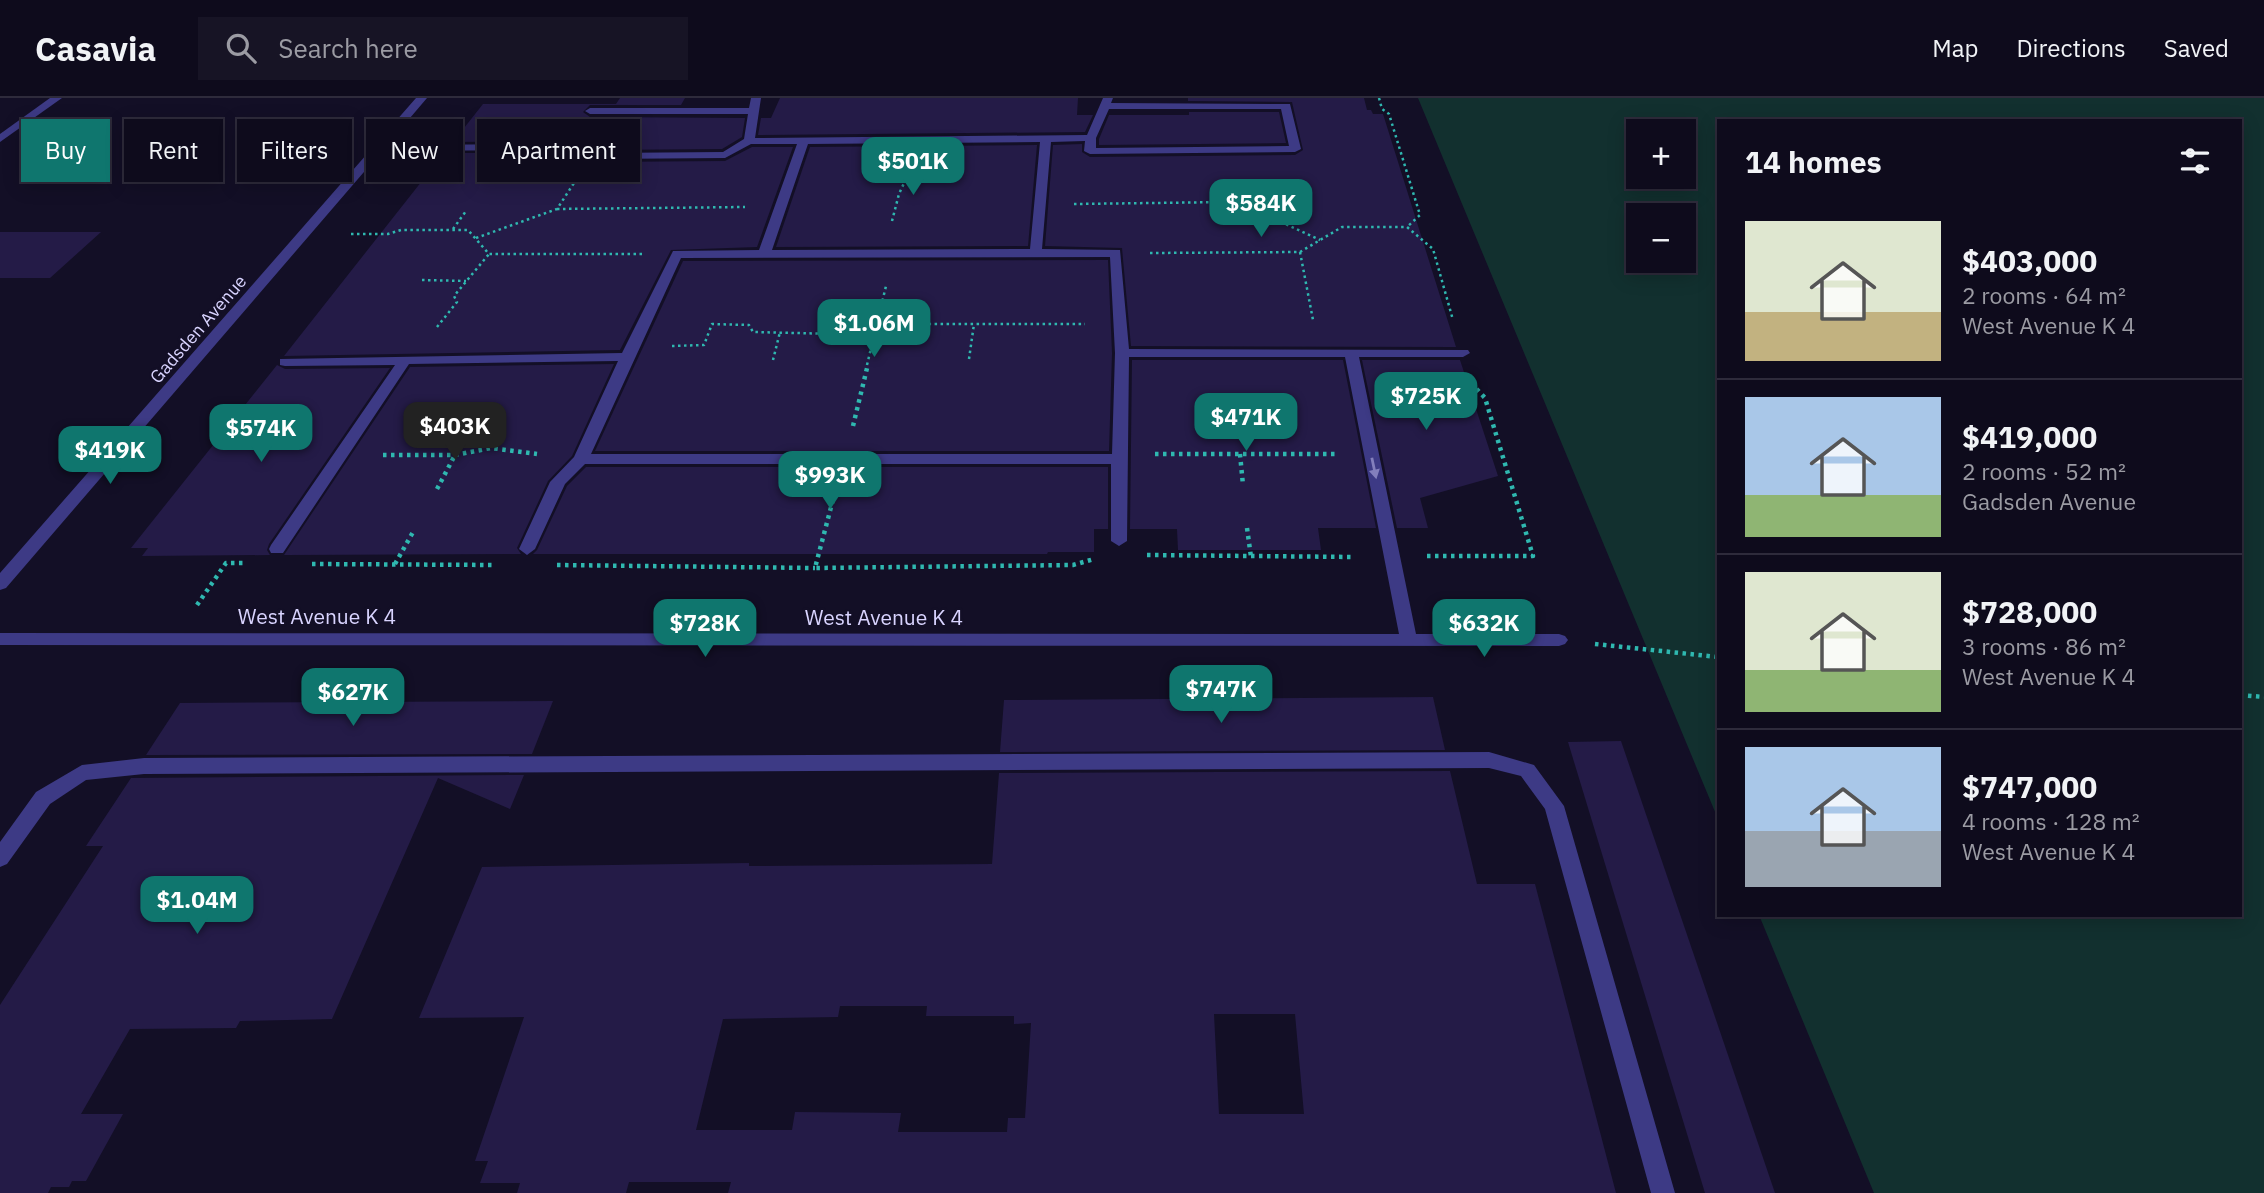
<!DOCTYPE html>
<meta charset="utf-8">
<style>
body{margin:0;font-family:"IBM Plex Sans",sans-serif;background:#171425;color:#f1f3f6;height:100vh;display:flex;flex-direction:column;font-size:26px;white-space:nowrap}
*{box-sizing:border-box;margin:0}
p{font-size:23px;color:#9b9ba3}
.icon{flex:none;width:38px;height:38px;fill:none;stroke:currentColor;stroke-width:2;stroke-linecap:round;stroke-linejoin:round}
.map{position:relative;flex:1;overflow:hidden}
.sheet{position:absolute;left:1717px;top:21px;width:525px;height:798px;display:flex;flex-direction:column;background:#0e0b1c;border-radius:0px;box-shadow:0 4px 18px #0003,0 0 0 2px #2e2b3b}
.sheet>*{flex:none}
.guide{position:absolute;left:21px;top:21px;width:665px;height:63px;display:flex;gap:14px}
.buttons{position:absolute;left:1626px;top:21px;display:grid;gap:14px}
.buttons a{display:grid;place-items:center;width:70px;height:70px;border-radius:0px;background:#0e0b1c;box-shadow:0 4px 18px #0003,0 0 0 2px #2e2b3b;font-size:35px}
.price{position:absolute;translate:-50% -60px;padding:0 16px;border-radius:14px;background:#0f766e;color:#fff;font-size:23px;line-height:46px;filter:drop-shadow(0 2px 4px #0008)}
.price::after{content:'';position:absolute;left:50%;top:42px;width:21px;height:16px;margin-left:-10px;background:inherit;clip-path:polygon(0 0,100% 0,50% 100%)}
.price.on{background:#222;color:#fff}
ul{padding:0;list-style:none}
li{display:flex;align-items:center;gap:21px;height:175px;padding:0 28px}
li+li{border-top:2px solid #2e2b3b}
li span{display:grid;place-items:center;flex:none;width:196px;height:140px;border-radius:0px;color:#555}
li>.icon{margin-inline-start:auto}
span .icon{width:84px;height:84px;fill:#fffc;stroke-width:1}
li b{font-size:30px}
h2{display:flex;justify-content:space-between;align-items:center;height:84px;padding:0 28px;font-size:30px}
.pill{padding:0 24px;border-radius:0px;background:#0e0b1c;box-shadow:0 4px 18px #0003,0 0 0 2px #2e2b3b;font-size:24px;line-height:63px}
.pill.on{background:#0f766e;color:#fff}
header{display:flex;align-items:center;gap:42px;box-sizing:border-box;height:98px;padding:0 35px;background:#0e0b1c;border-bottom:2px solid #2e2b3b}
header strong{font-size:33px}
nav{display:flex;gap:38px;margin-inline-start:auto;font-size:24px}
.search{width:490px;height:63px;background:#171425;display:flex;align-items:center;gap:18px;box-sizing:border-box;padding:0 24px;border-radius:0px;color:#9b9ba3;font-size:26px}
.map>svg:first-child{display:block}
.green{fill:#12302f;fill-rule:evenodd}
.building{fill:#241b47;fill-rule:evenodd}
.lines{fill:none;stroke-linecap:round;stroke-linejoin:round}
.path-far1{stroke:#2fb8b0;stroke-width:2.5;stroke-dasharray:2.5 3.5;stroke-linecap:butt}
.path{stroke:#2fb8b0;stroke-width:4.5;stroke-dasharray:3.5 4.5;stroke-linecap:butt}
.lane{fill:#3d3a85;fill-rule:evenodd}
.street{fill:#3d3a85;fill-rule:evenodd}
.oneway{fill:#837fbc}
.labels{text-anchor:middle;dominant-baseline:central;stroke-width:5;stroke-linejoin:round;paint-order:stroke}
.far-street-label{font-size:18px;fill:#d9d4ff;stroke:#130f26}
.street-label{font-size:21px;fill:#d9d4ff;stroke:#130f26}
</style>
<header>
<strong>Casavia</strong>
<div class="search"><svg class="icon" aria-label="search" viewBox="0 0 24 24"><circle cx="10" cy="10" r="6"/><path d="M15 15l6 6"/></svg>Search here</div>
<nav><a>Map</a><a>Directions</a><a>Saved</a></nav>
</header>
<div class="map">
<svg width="2264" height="1095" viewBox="0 0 2264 1095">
<rect width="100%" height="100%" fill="#130f26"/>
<path class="green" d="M1418,0H2264V1095H1874L1759,817H2240V23H1718V721ZM1638,33H1684V79H1638ZM1638,117H1684V163H1638Z"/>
<g class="building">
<path d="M620,0H685L681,7H590L583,14L590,19L745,20L742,39L722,51L602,52L558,43L453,44L483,6H616Z"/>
<path d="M780,0H1078L1077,17H1093L1085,34L758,37L761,20H771Z"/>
<path d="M1188,0H1364L1367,12H1371L1373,16H1383L1456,249L1131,248L1122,150L1045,148L1053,47L1082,46V54L1090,59L1295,57L1303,52L1292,4L1188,3Z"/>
<path d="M1189,14H1279L1286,45L1099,47V41L1109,17H1189Z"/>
<path d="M1037,47L1028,148L776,149L810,49Z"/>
<path d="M752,49H793L757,149L671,152L620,252L284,258L444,55H558L602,64L725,63Z"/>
<path d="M0,134H101L50,180H0Z"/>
<path d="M1108,162L1112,255L1109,353H595L683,163Z"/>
<path d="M1132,262H1343L1376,430H1318L1321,452H1178L1177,431H1130Z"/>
<path d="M1362,262H1460L1498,378L1420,400L1428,430H1397Z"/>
<path d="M614,266L572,358L548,383L517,450L521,456L284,457L410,269Z"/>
<path d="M277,267L285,271L390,270L269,446L267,452L270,457L142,458L148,450H131Z"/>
<path d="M586,369H1108V431H1094V454H1048L1047,456H533L537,452L567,388Z"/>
<path d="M1433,599L1445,652L1000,654L1004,602Z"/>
<path d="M553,603L532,656L146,657L180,605Z"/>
<path d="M1621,643L1775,1095H1705L1568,644Z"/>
<path d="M1450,673L1477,786H1535L1616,1095H728L731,1084H629L626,1095H517L520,1085H480L488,1063H475L524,919L419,920L482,769L749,765V768L992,766L999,675ZM840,908H927L926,918H1014V926L1031,925L1025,1020H1008L1007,1034H898L901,1015L795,1014L792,1032H696L723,921L838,919ZM1214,916H1295L1304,1016H1219Z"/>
<path d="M524,677L510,711L438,680L332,921L240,923L236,930L130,931L81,1016H123L86,1083H72L69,1089H51L48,1095H0V907L103,748H86L131,680Z"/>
</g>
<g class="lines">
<g class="path-far1">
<path d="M1379,0L1382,11L1389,16L1420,117L1407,129"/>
<path d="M1247,83L1251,110L1320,142"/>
<path d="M1074,106L1229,104L1251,110"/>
<path d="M557,111L745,109"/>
<path d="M892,123L899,96L910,72"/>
<path d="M453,131L466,113"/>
<path d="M351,136H388L401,132H468L489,156H642"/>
<path d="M476,140L557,111L574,85"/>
<path d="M1300,154L1313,222"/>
<path d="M1150,155L1300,154L1342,129H1407L1433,151L1453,222"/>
<path d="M422,182L466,183"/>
<path d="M437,229L457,204L454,198L489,156"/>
<path d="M672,248L704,247L712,226L749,227L753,234L837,236L880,234L920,226H1085"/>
<path d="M969,261L974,226"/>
<path d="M773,262L780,234"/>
<path d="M867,267L886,188"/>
</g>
<g class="path">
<path d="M853,328L868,266"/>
<path d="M1155,356H1336"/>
<path d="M1240,356L1243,387"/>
<path d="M383,357H455L491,350L537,356"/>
<path d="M437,391L455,357"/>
<path d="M835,394L815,470L1073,467L1094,461"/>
<path d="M1247,430L1251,459"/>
<path d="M1147,457L1355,459"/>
<path d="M1427,458H1533L1485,300L1471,285"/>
<path d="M312,466L496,467"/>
<path d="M395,466L413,434"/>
<path d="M557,467L815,470"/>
<path d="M197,507L226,465H244"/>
<path d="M1595,546L1718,559"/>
<path d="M2240,597L2264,599"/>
</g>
<g class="lane">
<path d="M50,0H62L0,44V36Z"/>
<path d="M1489,654L1534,667L1564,708L1675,1095H1651L1545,711L1521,678L1489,670L144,676L86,682L50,706L7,766L0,769V744L36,694L82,667L144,660Z"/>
</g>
<path class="street" d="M416,0H427L387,47L558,46L602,55L723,54L744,41L748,16H590L585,13L590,10H749L751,0H761L755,40L1087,37L1103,0H1113L1111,5L1290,6L1301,51L1295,54L1090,56L1084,53L1085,43L1051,44L1042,151L1120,152L1129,251L1468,252L1470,255L1463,259H1359L1416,536H1559L1565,538L1568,542L1565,546L1559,548L0,547V535L1399,536L1345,259H1129L1127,443L1119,448L1111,443V366H585L565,386L535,451L527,457L519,451L550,384L574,359L618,263L409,266L283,455H271L269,451L271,447L395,267L285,268L280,267V261L622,255L673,153L759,152L797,46H751L725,60L602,61L558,52L382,53L6,490L0,492V475ZM1109,11H1281L1289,48L1096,50V40ZM1040,44L1030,151L772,152L808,46ZM1110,159L1115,255L1112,356H591L681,160Z"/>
</g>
<defs><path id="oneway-solid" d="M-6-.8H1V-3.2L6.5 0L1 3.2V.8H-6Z" transform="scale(1.75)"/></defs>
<use class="oneway" href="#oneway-solid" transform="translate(1374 370) rotate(78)"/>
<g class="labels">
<g class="far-street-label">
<text transform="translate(198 231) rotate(-49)">Gadsden Avenue</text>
</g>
<g class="street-label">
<text x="317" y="518">West Avenue K 4</text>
<text x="884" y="519">West Avenue K 4</text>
</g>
</g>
</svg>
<div class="buttons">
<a>+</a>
<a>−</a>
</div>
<b class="price" style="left:913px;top:99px">$501K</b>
<b class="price" style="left:1261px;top:141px">$584K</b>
<b class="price" style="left:874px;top:261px">$1.06M</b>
<b class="price" style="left:1426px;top:334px">$725K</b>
<b class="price" style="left:1246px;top:355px">$471K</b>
<b class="price on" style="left:455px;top:364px">$403K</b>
<b class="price" style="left:261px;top:366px">$574K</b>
<b class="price" style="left:110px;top:388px">$419K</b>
<b class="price" style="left:830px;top:413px">$993K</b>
<b class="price" style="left:705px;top:561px">$728K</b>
<b class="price" style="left:1484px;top:561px">$632K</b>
<b class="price" style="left:1221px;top:627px">$747K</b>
<b class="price" style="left:353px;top:630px">$627K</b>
<b class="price" style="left:197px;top:838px">$1.04M</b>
<div class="guide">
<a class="pill on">Buy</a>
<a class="pill">Rent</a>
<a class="pill">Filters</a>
<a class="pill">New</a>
<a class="pill">Apartment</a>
</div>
<section class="sheet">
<h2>14 homes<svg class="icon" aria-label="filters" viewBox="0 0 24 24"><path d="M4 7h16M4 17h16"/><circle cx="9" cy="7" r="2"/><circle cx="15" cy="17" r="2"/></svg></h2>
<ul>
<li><span style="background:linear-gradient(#dfe7d0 65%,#c2b280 0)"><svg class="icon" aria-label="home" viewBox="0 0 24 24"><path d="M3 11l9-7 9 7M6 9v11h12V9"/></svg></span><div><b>$403,000</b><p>2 rooms · 64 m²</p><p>West Avenue K 4</p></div></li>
<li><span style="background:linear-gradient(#a9c7e8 70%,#8fb573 0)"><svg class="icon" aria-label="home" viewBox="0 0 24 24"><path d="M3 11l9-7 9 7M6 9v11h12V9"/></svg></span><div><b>$419,000</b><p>2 rooms · 52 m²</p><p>Gadsden Avenue</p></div></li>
<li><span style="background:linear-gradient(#dfe7d0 70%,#8fb573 0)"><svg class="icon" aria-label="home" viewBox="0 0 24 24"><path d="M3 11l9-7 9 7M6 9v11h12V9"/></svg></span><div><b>$728,000</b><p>3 rooms · 86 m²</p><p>West Avenue K 4</p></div></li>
<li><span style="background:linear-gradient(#a9c7e8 60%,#9aa5b1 0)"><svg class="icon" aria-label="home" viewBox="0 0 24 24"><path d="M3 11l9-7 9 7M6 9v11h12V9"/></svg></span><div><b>$747,000</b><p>4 rooms · 128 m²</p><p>West Avenue K 4</p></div></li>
</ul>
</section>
</div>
